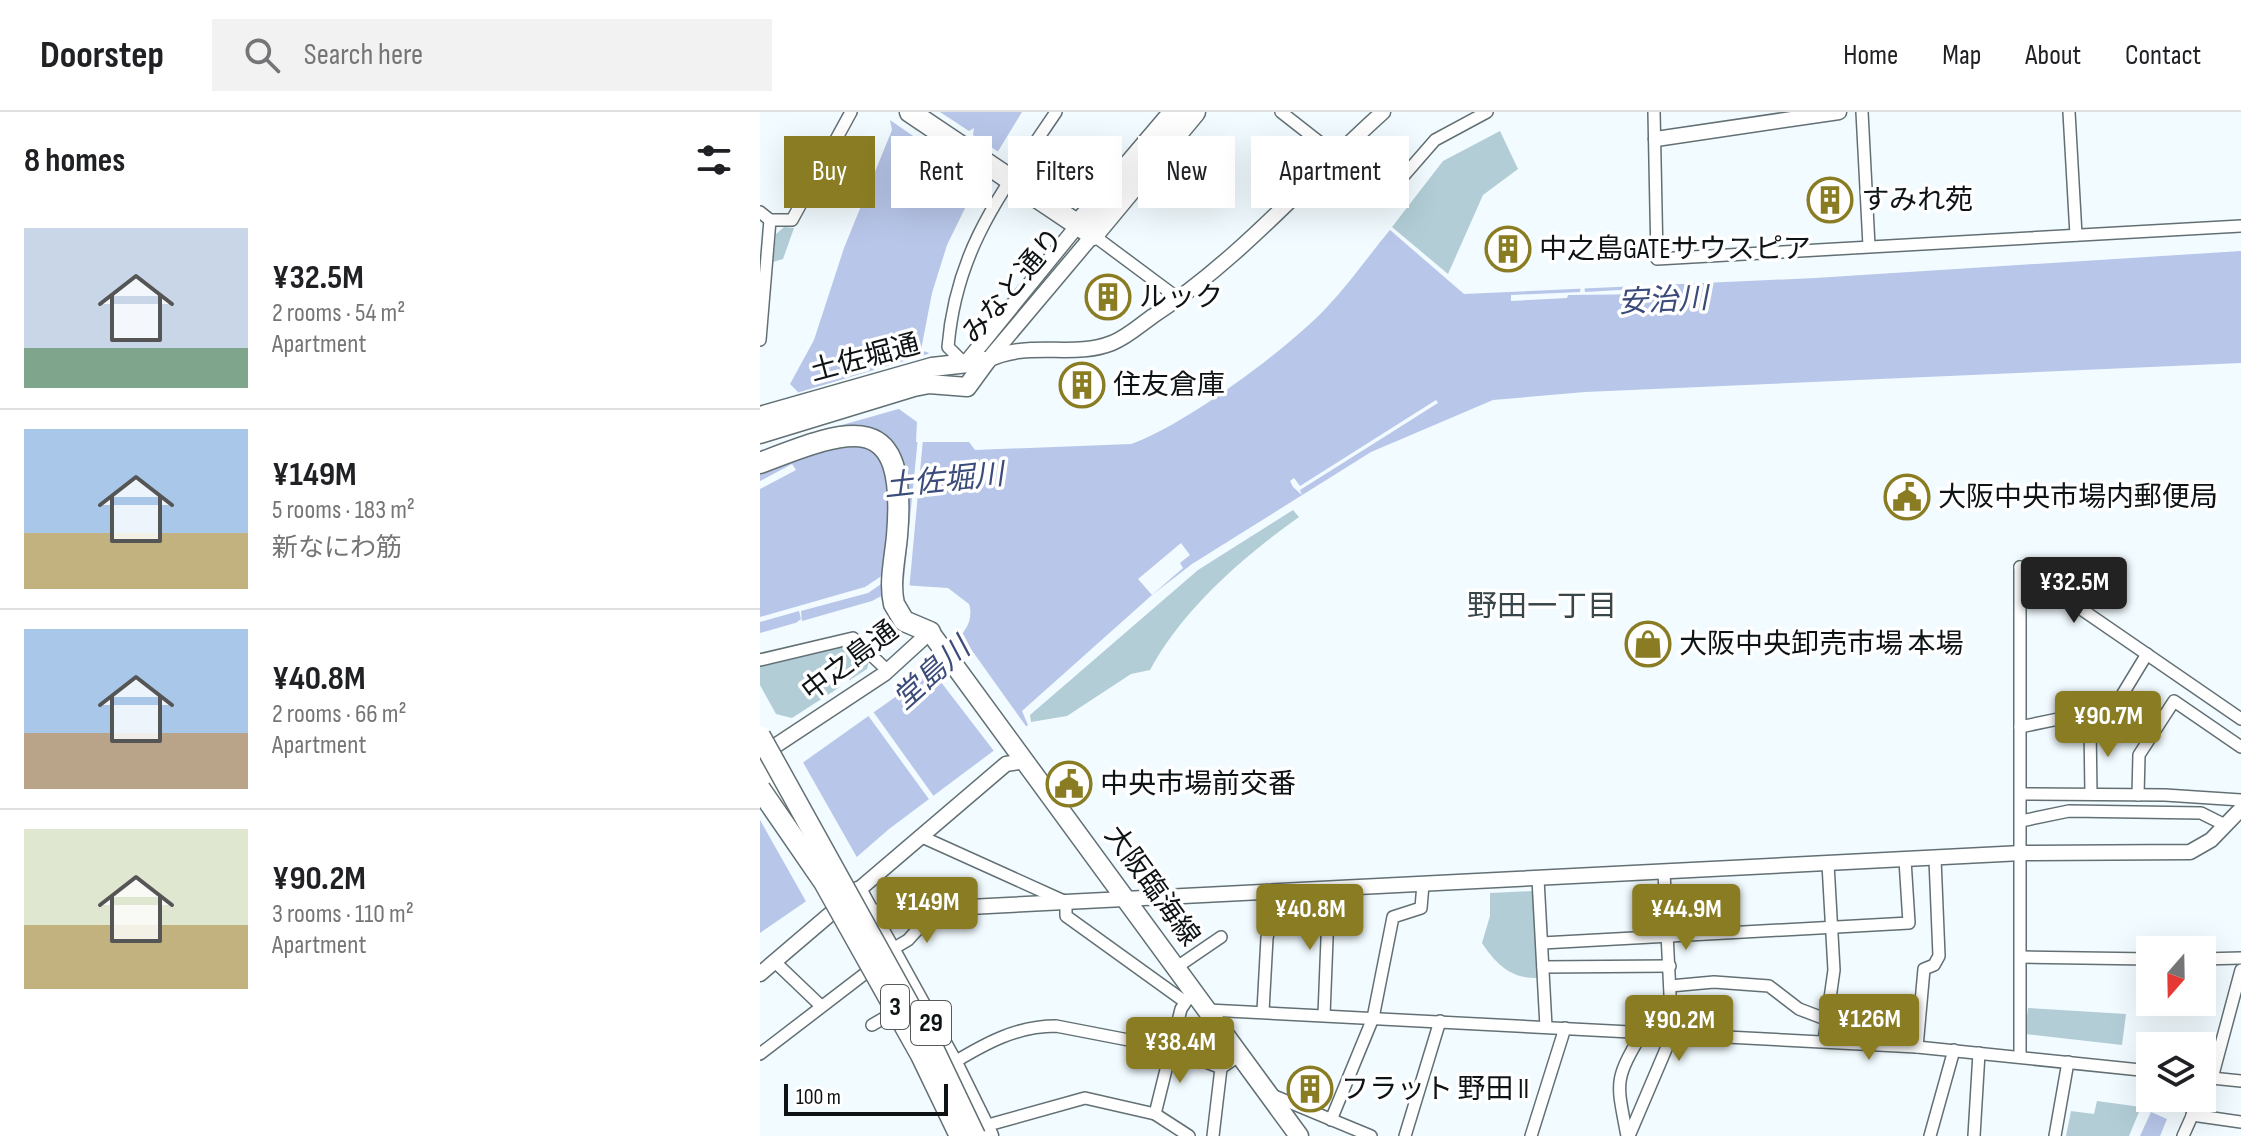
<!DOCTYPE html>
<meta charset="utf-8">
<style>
body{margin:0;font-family:"Sofia Sans Condensed","Noto Sans JP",sans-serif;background:#f2f2f2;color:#202124;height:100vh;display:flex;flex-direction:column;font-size:30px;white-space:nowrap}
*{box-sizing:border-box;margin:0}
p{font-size:26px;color:#757577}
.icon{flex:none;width:44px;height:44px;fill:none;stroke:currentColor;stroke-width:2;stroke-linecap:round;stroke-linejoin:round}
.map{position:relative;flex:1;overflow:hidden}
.side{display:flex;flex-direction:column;background:#fff;width:760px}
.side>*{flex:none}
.hud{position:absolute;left:24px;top:24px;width:760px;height:72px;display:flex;gap:16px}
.needle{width:52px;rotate:200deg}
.fabs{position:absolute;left:1376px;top:824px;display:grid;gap:16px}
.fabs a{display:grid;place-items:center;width:80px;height:80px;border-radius:0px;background:#fff;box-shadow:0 8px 32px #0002;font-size:40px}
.scale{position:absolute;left:24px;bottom:20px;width:164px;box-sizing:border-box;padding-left:8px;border:4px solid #0e1315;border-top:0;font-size:22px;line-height:28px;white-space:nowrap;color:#0e1315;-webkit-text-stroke:6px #fff;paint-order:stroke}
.price{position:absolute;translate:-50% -68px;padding:0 18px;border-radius:8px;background:#897c22;color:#fff;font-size:26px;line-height:52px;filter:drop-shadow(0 2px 4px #0008)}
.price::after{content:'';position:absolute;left:50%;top:48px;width:24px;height:18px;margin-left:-12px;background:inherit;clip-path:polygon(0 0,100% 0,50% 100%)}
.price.active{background:#222;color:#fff}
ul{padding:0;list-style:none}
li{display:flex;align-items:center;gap:24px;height:200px;padding:0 24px}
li+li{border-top:2px solid #e0e0e0}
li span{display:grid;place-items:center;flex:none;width:224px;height:160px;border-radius:0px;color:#555}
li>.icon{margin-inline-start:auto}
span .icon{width:96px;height:96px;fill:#fffc;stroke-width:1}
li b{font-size:34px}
h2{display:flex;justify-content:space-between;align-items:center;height:96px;padding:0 24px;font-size:34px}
.chip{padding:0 28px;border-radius:0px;background:#fff;box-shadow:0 8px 32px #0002;font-size:28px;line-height:72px}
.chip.active{background:#897c22;color:#fff}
header{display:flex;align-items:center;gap:48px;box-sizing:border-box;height:112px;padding:0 40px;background:#fff;border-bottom:2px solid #e0e0e0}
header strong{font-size:38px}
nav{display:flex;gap:44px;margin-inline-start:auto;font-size:28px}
.search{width:560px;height:72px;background:#f2f2f2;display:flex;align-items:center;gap:20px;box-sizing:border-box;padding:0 28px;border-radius:0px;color:#757577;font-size:30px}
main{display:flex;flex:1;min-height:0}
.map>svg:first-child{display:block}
.green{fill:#b2cdd6}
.water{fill:#b8c6e9}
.pier{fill:#f2fbff}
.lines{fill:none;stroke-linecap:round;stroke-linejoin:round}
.minor-casing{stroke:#627074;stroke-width:14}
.tertiary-casing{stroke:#627074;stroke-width:17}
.primary-casing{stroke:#627074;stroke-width:21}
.trunk-casing{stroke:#627074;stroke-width:23}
.motorway-casing{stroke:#627074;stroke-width:23}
.minor{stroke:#fff;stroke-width:11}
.tertiary{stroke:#fff;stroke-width:14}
.primary{stroke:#fff;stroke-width:18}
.trunk{stroke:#fff;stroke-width:20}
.motorway{stroke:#fff;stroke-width:20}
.motorway-bridge-casing{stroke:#627074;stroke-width:23;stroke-linecap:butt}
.motorway-bridge{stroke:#fff;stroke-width:20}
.labels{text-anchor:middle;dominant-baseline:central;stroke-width:7;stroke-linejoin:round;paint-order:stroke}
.shield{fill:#fff;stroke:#565a5b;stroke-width:2}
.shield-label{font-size:26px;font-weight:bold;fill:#0e1315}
.poi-label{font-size:28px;fill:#0e1315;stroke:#fff;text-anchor:start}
.street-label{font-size:28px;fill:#0e1315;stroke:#fff}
.water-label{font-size:30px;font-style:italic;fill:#3b4c7b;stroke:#fff}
.neighbourhood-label{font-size:30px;fill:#384549;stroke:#fff}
</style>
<header>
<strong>Doorstep</strong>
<div class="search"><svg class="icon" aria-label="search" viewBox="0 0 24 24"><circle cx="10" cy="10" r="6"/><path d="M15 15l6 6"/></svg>Search here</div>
<nav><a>Home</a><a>Map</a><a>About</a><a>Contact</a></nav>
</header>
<main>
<section class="side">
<h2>8 homes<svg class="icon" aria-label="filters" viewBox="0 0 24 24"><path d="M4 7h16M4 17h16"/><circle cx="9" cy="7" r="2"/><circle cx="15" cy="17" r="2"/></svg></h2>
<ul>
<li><span style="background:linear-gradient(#c9d6e8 75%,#7fa58c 0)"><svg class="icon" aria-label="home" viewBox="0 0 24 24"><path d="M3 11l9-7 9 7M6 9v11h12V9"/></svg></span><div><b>¥32.5M</b><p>2 rooms · 54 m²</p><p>Apartment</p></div></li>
<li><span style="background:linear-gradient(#a9c7e8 65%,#c2b280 0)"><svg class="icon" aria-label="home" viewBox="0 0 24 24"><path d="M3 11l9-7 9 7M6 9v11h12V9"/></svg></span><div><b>¥149M</b><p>5 rooms · 183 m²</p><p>新なにわ筋</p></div></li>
<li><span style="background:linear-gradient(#a9c7e8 65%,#b9a48a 0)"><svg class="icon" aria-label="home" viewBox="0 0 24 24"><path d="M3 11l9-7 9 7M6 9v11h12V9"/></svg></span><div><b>¥40.8M</b><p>2 rooms · 66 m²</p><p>Apartment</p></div></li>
<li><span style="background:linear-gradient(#dfe7d0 60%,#c2b280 0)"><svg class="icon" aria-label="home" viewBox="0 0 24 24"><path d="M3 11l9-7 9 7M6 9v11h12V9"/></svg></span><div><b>¥90.2M</b><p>3 rooms · 110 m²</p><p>Apartment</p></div></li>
</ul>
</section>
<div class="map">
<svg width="1481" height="1024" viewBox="0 0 1481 1024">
<rect width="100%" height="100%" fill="#f2fbff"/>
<g class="green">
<path d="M740,19L758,57L723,83L688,162L632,115L683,49Z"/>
<path d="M24,115L34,116L23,147L13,150L16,122Z"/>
<path d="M533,398L539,405C483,445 423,497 390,558L371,562L307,604L271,610L270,603L438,458Z"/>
<path d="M91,531L109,550L107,557L90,568L69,552L62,560L80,575L32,606L16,602L0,573V551Z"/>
<path d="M773,779L778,866C751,867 736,852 722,831L730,804V781Z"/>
<path d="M1268,896L1366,902L1362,933L1265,922Z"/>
<path d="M1337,989L1381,995L1369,1024H1306L1311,999L1334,1002Z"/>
</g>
<g class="water">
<path d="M135,0H262L212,82L187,133L172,181L161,238L169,241L139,297L157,310L156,330H209L215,338L371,332C424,314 529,236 567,195C590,171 609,143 630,118L704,182L1055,166L1481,139V251L825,280L733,288L611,340L432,452L392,483L262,599L268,613L129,717L45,790L0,821V681L155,571L165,559L162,555C182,538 218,521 209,492L188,476L142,473L112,489L0,521V359L30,335L38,280L30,272L54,228L84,136L132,18L130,8Z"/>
<path d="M1391,1000L1407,1007L1400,1024H1380Z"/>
</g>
<g class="pier">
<path d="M130,0H180L209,19L214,16L213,23L243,43L225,72L194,52L189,54V48L161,29L156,30V26L127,6Z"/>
<path d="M821,173H824L825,180L894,176L895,182L808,183L807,186L751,189V183L820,180Z"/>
<path d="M171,241L142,296L29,328L33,282Z"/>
<path d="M676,288L678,291L540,378L542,383L533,375L530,369L534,366L540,374Z"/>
<path d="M158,325L163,327L149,479L143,478Z"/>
<path d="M32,352L36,358L0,377V369Z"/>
<path d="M421,431L430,443L420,451L423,456L392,483L378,467Z"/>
<path d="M126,461L130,466L108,481L41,499L42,510L36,511L41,507L39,499L0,510V505L105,475Z"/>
<path d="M198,519L268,617L237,643L164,548Z"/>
<path d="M112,598L175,686L171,690L107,602Z"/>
<path d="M40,645L99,749L48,793L0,708V676Z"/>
</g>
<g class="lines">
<g class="minor-casing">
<g id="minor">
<path d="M521,0L627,83L675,28L727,0"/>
<path d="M894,0L897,147L1481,114"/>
<path d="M1102,0L1109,134"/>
<path d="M1309,0L1316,123"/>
<path d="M0,100L10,108"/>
<path d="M10,108H32L91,0"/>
<path d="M333,123L419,187"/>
<path d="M0,228L10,108"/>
<path d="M205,252L188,235C196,136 243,79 296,0"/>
<path d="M1260,455V945"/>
<path d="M1260,455L1481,607"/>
<path d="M0,548L93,526L128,559"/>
<path d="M1330,613L1331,682"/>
<path d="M1260,615L1303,606L1342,616L1387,542"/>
<path d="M1261,682L1405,683L1481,688"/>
<path d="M1378,683L1379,643L1414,589L1481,635"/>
<path d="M1261,709L1309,699L1441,701L1465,713"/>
<path d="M160,724L306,790V804L424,889"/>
<path d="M778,767L786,915"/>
<path d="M782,831L1149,811L1145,748"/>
<path d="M131,838L148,828L178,795"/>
<path d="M1261,845L1390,847"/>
<path d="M1442,847L1481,846"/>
<path d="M15,850L60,893"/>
<path d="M417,855L461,825"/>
<path d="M783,855L910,854"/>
<path d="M910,874L954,870L1009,874L1039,897L1068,908"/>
<path d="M448,898L1157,935L1390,959"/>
<path d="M503,899L507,826L518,779"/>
<path d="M564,903L569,776"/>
<path d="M112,913L131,902"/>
<path d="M1064,929L1074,858L1068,752"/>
<path d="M1157,935L1164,857L1174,853L1179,844L1175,747"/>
<path d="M0,942L107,860"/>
<path d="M193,951C226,931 257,914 296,914L410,936L461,956"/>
<path d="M1442,965L1481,969"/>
<path d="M512,983L611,1024"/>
<path d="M1442,983L1452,966L1481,858"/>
<path d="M395,1002L421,897L429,885"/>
<path d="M1432,1003L1481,1010"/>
<path d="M571,1008L613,906L633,805L661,796L663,772"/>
<path d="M221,1015L325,986L395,1002L429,1024"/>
<path d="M453,1024L461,956L480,943"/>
<path d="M645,1024L680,909"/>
<path d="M771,1024L805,916"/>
<path d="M867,1024C857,970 853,970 882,921"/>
<path d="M869,1024L912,923L904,760"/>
<path d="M1170,1024L1194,938"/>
<path d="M1214,1024L1219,941"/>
<path d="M1295,1024L1308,950"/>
<path d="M1423,1024L1440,986"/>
</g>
</g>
<g class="tertiary-casing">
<g id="tertiary">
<path d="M896,27L1079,0"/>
<path d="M232,243L333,123"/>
<path d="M226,249C268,227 312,247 352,231C367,225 380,213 393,204C479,148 547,68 623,0"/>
<path d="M205,252L318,113"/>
<path d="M3,642L124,562L170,520"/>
<path d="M111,800L1262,741L1430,740L1451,728L1481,697"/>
<path d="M0,862L246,652L266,649"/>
</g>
</g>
<g class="primary-casing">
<g id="primary">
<path d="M0,304L172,255L226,249"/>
<path d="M0,322L154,275L169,272L207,275L226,249"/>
<path d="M170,520L539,1024"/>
<path d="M98,779L193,951L229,1024"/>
</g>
</g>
<g class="trunk-casing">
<g id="trunk">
<path d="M150,0L333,123L435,0"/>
<path d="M318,113L414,0"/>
</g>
</g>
<g class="motorway-casing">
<g id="motorway">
<path d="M0,351C92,315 148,295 137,424C135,446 129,471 134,492L144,509L170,520"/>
<path d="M0,655L25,700"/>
</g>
</g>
<use href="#minor" class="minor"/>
<use href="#tertiary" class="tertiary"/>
<use href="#primary" class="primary"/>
<use href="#trunk" class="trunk"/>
<use href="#motorway" class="motorway"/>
<g class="motorway-bridge-casing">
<g id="motorway-bridge">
<path d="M0,624L174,938L215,1024"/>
<path d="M0,677L64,770L161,943L200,1024"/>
</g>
</g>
<use href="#motorway-bridge" class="motorway-bridge"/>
</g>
<defs>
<g id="building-ring" transform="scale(2.3)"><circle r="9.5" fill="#fff" stroke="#897c22" stroke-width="1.5"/><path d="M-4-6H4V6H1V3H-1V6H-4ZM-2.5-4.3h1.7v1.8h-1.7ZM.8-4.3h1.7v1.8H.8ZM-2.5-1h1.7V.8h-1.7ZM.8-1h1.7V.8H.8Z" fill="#897c22"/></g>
<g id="civic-ring" transform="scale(2.3)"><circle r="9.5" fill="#fff" stroke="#897c22" stroke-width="1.5"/><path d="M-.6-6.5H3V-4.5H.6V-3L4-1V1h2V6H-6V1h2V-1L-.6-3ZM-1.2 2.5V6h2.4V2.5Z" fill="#897c22"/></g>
<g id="shop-ring" transform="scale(2.3)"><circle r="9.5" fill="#fff" stroke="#897c22" stroke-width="1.5"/><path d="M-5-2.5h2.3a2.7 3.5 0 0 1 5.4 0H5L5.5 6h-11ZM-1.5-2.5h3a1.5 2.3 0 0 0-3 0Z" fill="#897c22"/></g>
</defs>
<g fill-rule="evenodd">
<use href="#building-ring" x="1070" y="88"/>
<use href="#building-ring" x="748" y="137"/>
<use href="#building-ring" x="348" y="185"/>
<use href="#building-ring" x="322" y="273"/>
<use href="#civic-ring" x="1147" y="385"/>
<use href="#shop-ring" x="888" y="532"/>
<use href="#civic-ring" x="309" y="672"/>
<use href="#building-ring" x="550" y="977"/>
</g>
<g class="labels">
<g class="shield">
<rect x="121" y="873" width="28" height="44" rx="6"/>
<rect x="151" y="889" width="40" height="44" rx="6"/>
</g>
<g class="shield-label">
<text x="135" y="895">3</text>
<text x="171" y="911">29</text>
</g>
<g class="poi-label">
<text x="1101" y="88">すみれ苑</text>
<text x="779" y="137">中之島GATEサウスピア</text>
<text x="379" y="185">ルック</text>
<text x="353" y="273">住友倉庫</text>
<text x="1178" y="385">大阪中央市場内郵便局</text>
<text x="919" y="532">大阪中央卸売市場 本場</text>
<text x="340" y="672">中央市場前交番</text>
<text x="581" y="977">フラット 野田 II</text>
</g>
<g class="street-label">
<text transform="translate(253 174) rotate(-50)">みなと通り</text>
<text transform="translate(105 246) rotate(-15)">土佐堀通</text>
<text transform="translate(90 549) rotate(-37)">中之島通</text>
<text transform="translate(392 774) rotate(54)">大阪臨海線</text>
</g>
<g class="water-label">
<text transform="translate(903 189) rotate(-3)">安治川</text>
<text transform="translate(184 369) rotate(-6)">土佐堀川</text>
<text transform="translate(172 562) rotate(-42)">堂島川</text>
</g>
<g class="neighbourhood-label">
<text x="782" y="495">野田一丁目</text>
</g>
</g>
</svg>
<div class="fabs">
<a><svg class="needle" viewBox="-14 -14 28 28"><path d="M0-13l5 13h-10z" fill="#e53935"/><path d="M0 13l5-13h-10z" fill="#757577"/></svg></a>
<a><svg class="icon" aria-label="layers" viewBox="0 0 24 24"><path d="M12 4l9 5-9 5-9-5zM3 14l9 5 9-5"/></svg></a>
</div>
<div class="scale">100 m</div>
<b class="price active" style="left:1314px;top:513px">¥32.5M</b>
<b class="price" style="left:1348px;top:647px">¥90.7M</b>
<b class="price" style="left:167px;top:833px">¥149M</b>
<b class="price" style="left:550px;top:840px">¥40.8M</b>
<b class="price" style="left:926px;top:840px">¥44.9M</b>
<b class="price" style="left:1109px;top:950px">¥126M</b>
<b class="price" style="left:919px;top:951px">¥90.2M</b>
<b class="price" style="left:420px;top:973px">¥38.4M</b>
<div class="hud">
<a class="chip active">Buy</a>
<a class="chip">Rent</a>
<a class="chip">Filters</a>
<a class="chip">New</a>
<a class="chip">Apartment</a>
</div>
</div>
</main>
